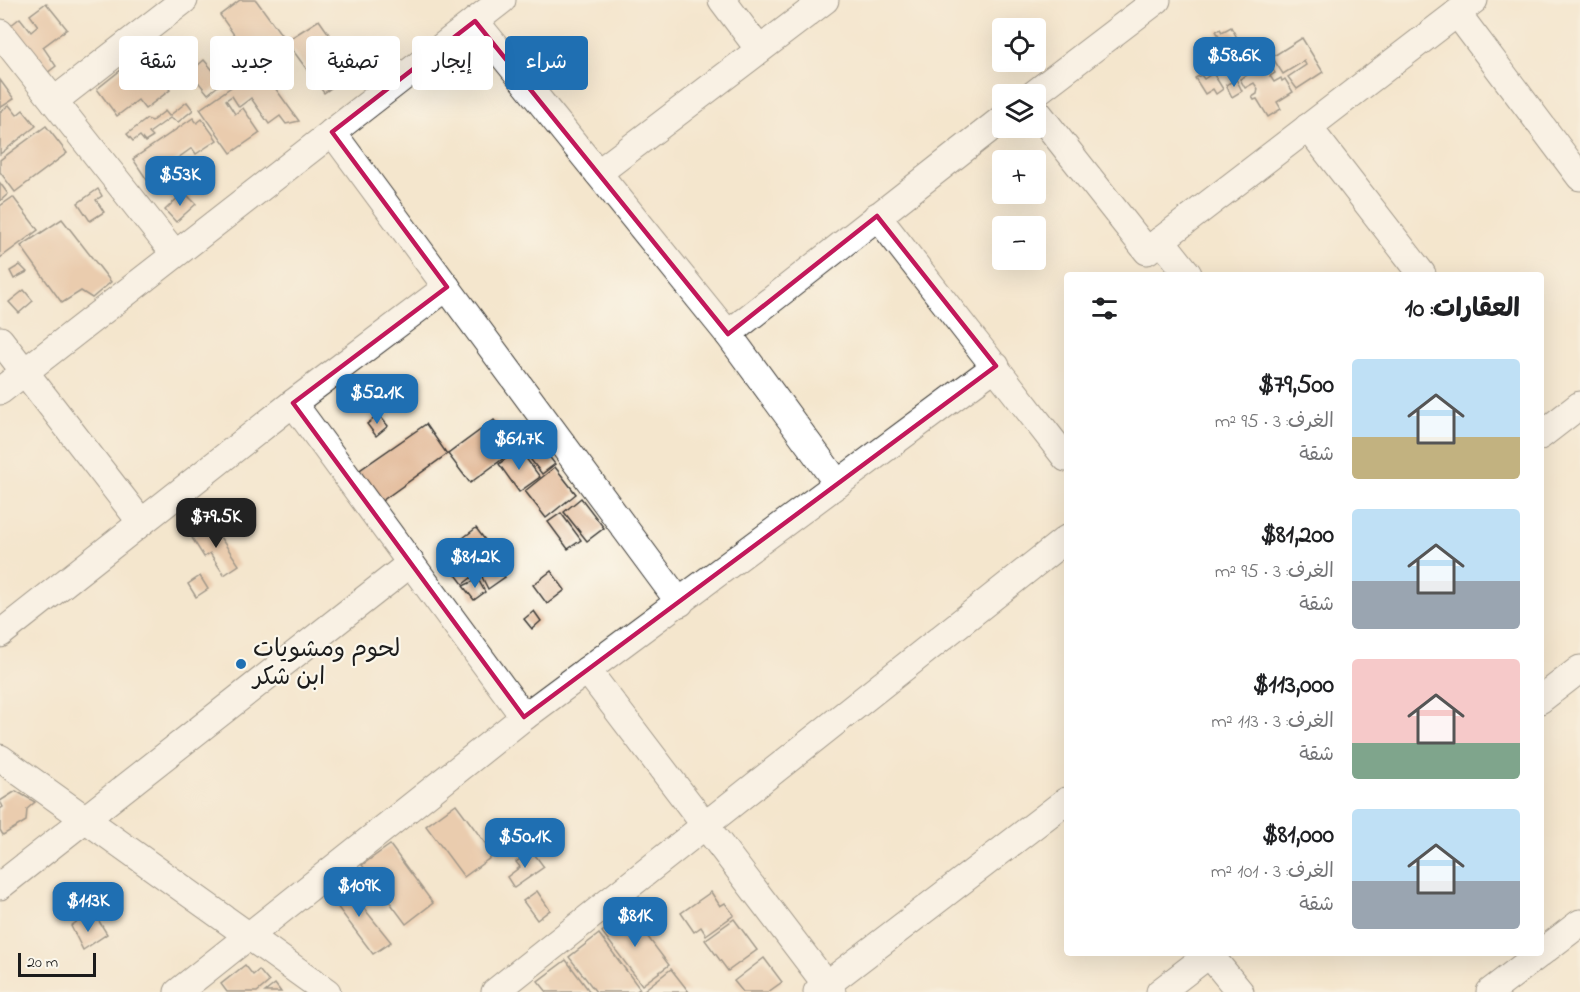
<!DOCTYPE html>
<html lang="ar">
<meta charset="utf-8">
<style>
body{margin:0;font-family:"Indie Flower","Playpen Sans Arabic",sans-serif;background:#f2f2f2;color:#202124;direction:rtl;height:100vh;display:flex;flex-direction:column;font-size:22px;white-space:nowrap}
*{box-sizing:border-box;margin:0}
p{font-size:20px;color:#757577}
.icon{flex:none;width:33px;height:33px;fill:none;stroke:currentColor;stroke-width:2;stroke-linecap:round;stroke-linejoin:round}
.map{position:relative;flex:1;overflow:hidden;direction:ltr}
.side{position:absolute;left:1064px;top:272px;width:480px;height:684px;display:flex;flex-direction:column;background:#fff;border-radius:6px;box-shadow:0 6px 24px #0002;direction:rtl}
.side>*{flex:none}
.top-card{position:absolute;left:18px;top:36px;width:570px;height:54px;direction:rtl;display:flex;gap:12px}
.controls{position:absolute;left:992px;top:18px;display:grid;gap:12px}
.controls a{display:grid;place-items:center;width:54px;height:54px;border-radius:6px;background:#fff;box-shadow:0 6px 24px #0002;font-size:30px}
.scale{position:absolute;left:18px;bottom:15px;width:78px;box-sizing:border-box;padding-left:6px;border:3px solid #1c1c1c;border-top:0;font-size:16px;line-height:21px;white-space:nowrap;color:#1c1c1c;-webkit-text-stroke:4px #fbf7ec;paint-order:stroke}
.price{position:absolute;translate:-50% -51px;padding:0 14px;border-radius:12px;background:#1f6fb2;color:#fff;font-size:20px;line-height:39px;filter:drop-shadow(0 2px 3px #0008)}
.price::after{content:'';position:absolute;left:50%;top:36px;width:18px;height:14px;margin-left:-9px;background:inherit;clip-path:polygon(0 0,100% 0,50% 100%)}
.price.on{background:#222;color:#fff}
ul{padding:0;list-style:none}
li{display:flex;align-items:center;gap:18px;height:150px;padding:0 24px}
li span{display:grid;place-items:center;flex:none;width:168px;height:120px;border-radius:6px;color:#555}
li>.icon{margin-inline-start:auto}
span .icon{width:72px;height:72px;fill:#fffc;stroke-width:1}
li b{font-size:26px}
h2{display:flex;justify-content:space-between;align-items:center;height:72px;padding:0 24px;font-size:26px}
.chip{padding:0 21px;border-radius:6px;background:#fff;box-shadow:0 6px 24px #0002;font-size:21px;line-height:54px}
.chip.on{background:#1f6fb2;color:#fff}
.map>svg:first-child{display:block}
.building{fill:#dead88}
.lines{fill:none;stroke-linecap:round;stroke-linejoin:round}
.minor-casing{stroke:#3c3a37;stroke-width:29}
.minor{stroke:#fff;stroke-width:27}
.marked{fill:none;stroke:#c2185b;stroke-width:4.5;stroke-linejoin:round}
.poi-dot{fill:#1f6fb2;stroke:#fbf7ec;stroke-width:2}
.labels{text-anchor:middle;dominant-baseline:central;stroke-width:4.5;stroke-linejoin:round;paint-order:stroke}
.poi-label{font-size:24px;fill:#1c1c1c;stroke:#fbf7ec;text-anchor:start}
</style>
<div class="map">
<svg width="1580" height="992" viewBox="0 0 1580 992">
<rect width="100%" height="100%" fill="#fbf7ec"/>
<filter id="ink" filterUnits="userSpaceOnUse"><feTurbulence type="fractalNoise" baseFrequency=".0167" numOctaves="2"/><feDisplacementMap in="SourceGraphic" scale="12" xChannelSelector="R" yChannelSelector="G"/><feConvolveMatrix kernelMatrix="1 2 1 2 8 2 1 2 1" color-interpolation-filters="sRGB"/></filter>
<filter id="wash" filterUnits="userSpaceOnUse"><feTurbulence type="fractalNoise" baseFrequency=".008" numOctaves="4" result="noise"/><feDisplacementMap in="SourceGraphic" scale="24" xChannelSelector="R" yChannelSelector="G"/><feGaussianBlur stdDeviation="1.35" result="paint"/><feColorMatrix in="noise" values="0 0 0 0 0 0 0 0 0 0 0 0 0 0 0 0 0 1.4 0 .05"/><feComposite in="paint" operator="in"/></filter>
<g filter="url(#wash)">
<rect width="100%" height="100%" fill="#f4e6cd"/>
<g id="blocks">
<g class="building">
<path d="M240,0H256L286,41L243,73L230,55L242,46L220,15Z"/>
<path d="M46,3L67,29L43,47L56,66L47,73L10,26L20,18L31,32L38,26L30,15Z"/>
<path d="M319,20L355,71L324,93L286,41Z"/>
<path d="M1231,27L1240,43L1244,41L1251,53L1259,49L1264,58L1243,71L1239,64L1236,66L1228,52L1224,54L1222,50L1217,53L1209,41L1219,36L1216,31L1220,29L1222,32Z"/>
<path d="M1302,38L1323,72L1297,89L1288,77L1306,65L1304,61L1283,74L1272,57Z"/>
<path d="M146,50L165,74L162,79L170,90L145,109L138,100L117,116L97,89Z"/>
<path d="M204,60L223,82L208,94L190,72Z"/>
<path d="M1269,62L1275,73L1270,76L1274,82L1281,78L1282,81L1285,79L1293,92L1277,102L1281,109L1268,117L1257,99L1254,100L1252,97L1257,94L1258,89L1254,83L1245,88L1240,79Z"/>
<path d="M260,67L299,121L286,124L280,116L269,124L251,98L239,107L232,96L226,100L235,114L243,108L260,133L231,153L200,109Z"/>
<path d="M1213,73L1223,89L1216,94L1213,89L1205,94L1195,78L1201,75L1204,79Z"/>
<path d="M1236,79L1242,91L1232,97L1226,85Z"/>
<path d="M0,80L14,99L0,108Z"/>
<path d="M187,102L193,110L178,122L170,118L149,133L153,137L145,142L140,136L133,141L127,134L147,119L152,121L165,111L169,116Z"/>
<path d="M9,105L17,115L23,110L36,126L0,154V112Z"/>
<path d="M193,118L197,123L202,119L217,140L196,154L192,148L147,180L133,159Z"/>
<path d="M46,126L67,153L15,192L0,172V160Z"/>
<path d="M0,183L8,194L0,201Z"/>
<path d="M98,189L102,196L96,200L104,212L90,221L78,203Z"/>
<path d="M184,192L196,204L176,222L165,210Z"/>
<path d="M13,197L38,230L0,258V206Z"/>
<path d="M62,219L111,282L92,298L81,291L62,303L21,246Z"/>
<path d="M20,265L27,272L14,279L10,271Z"/>
<path d="M24,290L33,301L19,313L9,302Z"/>
<path d="M379,415L388,426L376,436L367,424Z"/>
<path d="M494,420L516,449L470,483L448,454Z"/>
<path d="M426,424L447,454L379,503L357,472Z"/>
<path d="M533,436L555,464L542,474L520,446Z"/>
<path d="M519,449L540,477L519,492L499,464Z"/>
<path d="M555,467L576,494L546,518L525,491Z"/>
<path d="M581,498L604,528L587,541L564,512Z"/>
<path d="M561,513L581,540L568,549L548,522Z"/>
<path d="M212,525L239,565L224,575L210,553L204,557L192,538Z"/>
<path d="M476,528L498,557L463,584L441,555Z"/>
<path d="M497,567L505,577L488,589L482,577Z"/>
<path d="M551,571L565,590L547,604L533,585Z"/>
<path d="M200,576L208,589L196,597L188,584Z"/>
<path d="M478,579L485,592L474,600L463,586Z"/>
<path d="M534,611L541,621L532,629L524,619Z"/>
<path d="M16,791L35,802L27,809L26,821L3,835L0,830V809L3,807L0,801Z"/>
<path d="M456,804L494,855L464,877L426,826Z"/>
<path d="M390,845L433,903L406,924L362,865Z"/>
<path d="M532,851L544,867L514,888L507,877L520,867L516,862Z"/>
<path d="M342,881L391,942L373,954L327,893Z"/>
<path d="M537,891L550,910L537,920L523,901Z"/>
<path d="M711,892L720,906L725,903L734,915L706,935L701,927L694,932L681,913Z"/>
<path d="M629,912L669,965L642,985L602,932Z"/>
<path d="M97,918L107,934L83,950L71,926L81,919L86,926Z"/>
<path d="M734,919L757,950L728,971L705,940Z"/>
<path d="M599,934L640,989L635,992H596L569,957Z"/>
<path d="M764,958L782,982L768,992H743L734,981Z"/>
<path d="M566,960L590,992H547L538,981Z"/>
<path d="M245,965L253,975L259,970L269,982L257,992H227L221,984Z"/>
<path d="M671,969L689,992H646L644,990Z"/>
<path d="M275,984L281,992H265Z"/>
</g>
</g>
</g>
<g filter="url(#ink)">
<use href="#blocks" fill-opacity="0" stroke="#3c3a37" stroke-width="1.5"/>
<g class="lines">
<g class="minor-casing">
<g id="minor">
<path d="M722,0L758,48"/>
<path d="M1457,13L1580,177"/>
<path d="M475,21L728,334L838,484"/>
<path d="M0,33L175,254"/>
<path d="M1034,94L1157,0"/>
<path d="M54,101L184,0"/>
<path d="M1035,109L1147,251L1474,0"/>
<path d="M1308,127L1422,274"/>
<path d="M332,132L680,603"/>
<path d="M598,173L825,0"/>
<path d="M877,216L1066,458"/>
<path d="M1161,240L1188,274"/>
<path d="M728,334L1002,119"/>
<path d="M0,340L141,522"/>
<path d="M0,391L502,0"/>
<path d="M293,403L524,717"/>
<path d="M1540,436L1580,405"/>
<path d="M0,634L293,403L447,287"/>
<path d="M587,670L832,992"/>
<path d="M1540,700L1580,669"/>
<path d="M0,758L327,992"/>
<path d="M0,886L411,563"/>
<path d="M1209,954L1240,992"/>
<path d="M178,992L524,717L996,366"/>
<path d="M495,992L1066,539"/>
<path d="M817,992L1066,801"/>
<path d="M1160,992L1212,952"/>
<path d="M1490,992L1580,923"/>
</g>
</g>
<use href="#minor" class="minor"/>
</g>
</g>
<path d="M0 0H1580V992H0ZM475,21L728,334L877,216L996,366L524,717L293,403L447,287L332,132Z" fill="#f4e6cd" fill-opacity=".55" fill-rule="evenodd"/>
<path class="marked" d="M475,21L728,334L877,216L996,366L524,717L293,403L447,287L332,132Z"/>
<circle class="poi-dot" cx="241" cy="664" r="6"/>
<g class="labels">
<g class="poi-label">
<text x="253" y="650">لحوم ومشويات<tspan x="253" dy="28">ابن شكر</tspan></text>
</g>
</g>
</svg>
<div class="controls">
<a><svg class="icon" aria-label="locate" viewBox="0 0 24 24"><circle cx="12" cy="12" r="6"/><path d="M12 2v4M12 18v4M2 12h4M18 12h4"/></svg></a>
<a><svg class="icon" aria-label="layers" viewBox="0 0 24 24"><path d="M12 4l9 5-9 5-9-5zM3 14l9 5 9-5"/></svg></a>
<a>+</a>
<a>−</a>
</div>
<div class="scale">20 m</div>
<b class="price" style="left:1234px;top:88px">$58.6K</b>
<b class="price" style="left:180px;top:207px">$53K</b>
<b class="price" style="left:377px;top:425px">$52.1K</b>
<b class="price" style="left:519px;top:471px">$61.7K</b>
<b class="price on" style="left:216px;top:549px">$79.5K</b>
<b class="price" style="left:475px;top:589px">$81.2K</b>
<b class="price" style="left:525px;top:869px">$50.1K</b>
<b class="price" style="left:359px;top:918px">$109K</b>
<b class="price" style="left:88px;top:933px">$113K</b>
<b class="price" style="left:635px;top:948px">$81K</b>
<div class="top-card">
<a class="chip on">شراء</a>
<a class="chip">إيجار</a>
<a class="chip">تصفية</a>
<a class="chip">جديد</a>
<a class="chip">شقة</a>
</div>
<section class="side">
<h2>العقارات: 10<svg class="icon" aria-label="filters" viewBox="0 0 24 24"><path d="M4 7h16M4 17h16"/><circle cx="9" cy="7" r="2"/><circle cx="15" cy="17" r="2"/></svg></h2>
<ul>
<li><span style="background:linear-gradient(#bfe0f5 65%,#c2b280 0)"><svg class="icon" aria-label="home" viewBox="0 0 24 24"><path d="M3 11l9-7 9 7M6 9v11h12V9"/></svg></span><div><b>$79,500</b><p>الغرف: 3 · 95 m²</p><p>شقة</p></div></li>
<li><span style="background:linear-gradient(#bfe0f5 60%,#9aa5b1 0)"><svg class="icon" aria-label="home" viewBox="0 0 24 24"><path d="M3 11l9-7 9 7M6 9v11h12V9"/></svg></span><div><b>$81,200</b><p>الغرف: 3 · 95 m²</p><p>شقة</p></div></li>
<li><span style="background:linear-gradient(#f6c9c9 70%,#7fa58c 0)"><svg class="icon" aria-label="home" viewBox="0 0 24 24"><path d="M3 11l9-7 9 7M6 9v11h12V9"/></svg></span><div><b>$113,000</b><p>الغرف: 3 · 113 m²</p><p>شقة</p></div></li>
<li><span style="background:linear-gradient(#bfe0f5 60%,#9aa5b1 0)"><svg class="icon" aria-label="home" viewBox="0 0 24 24"><path d="M3 11l9-7 9 7M6 9v11h12V9"/></svg></span><div><b>$81,000</b><p>الغرف: 3 · 101 m²</p><p>شقة</p></div></li>
</ul>
</section>
</div>
